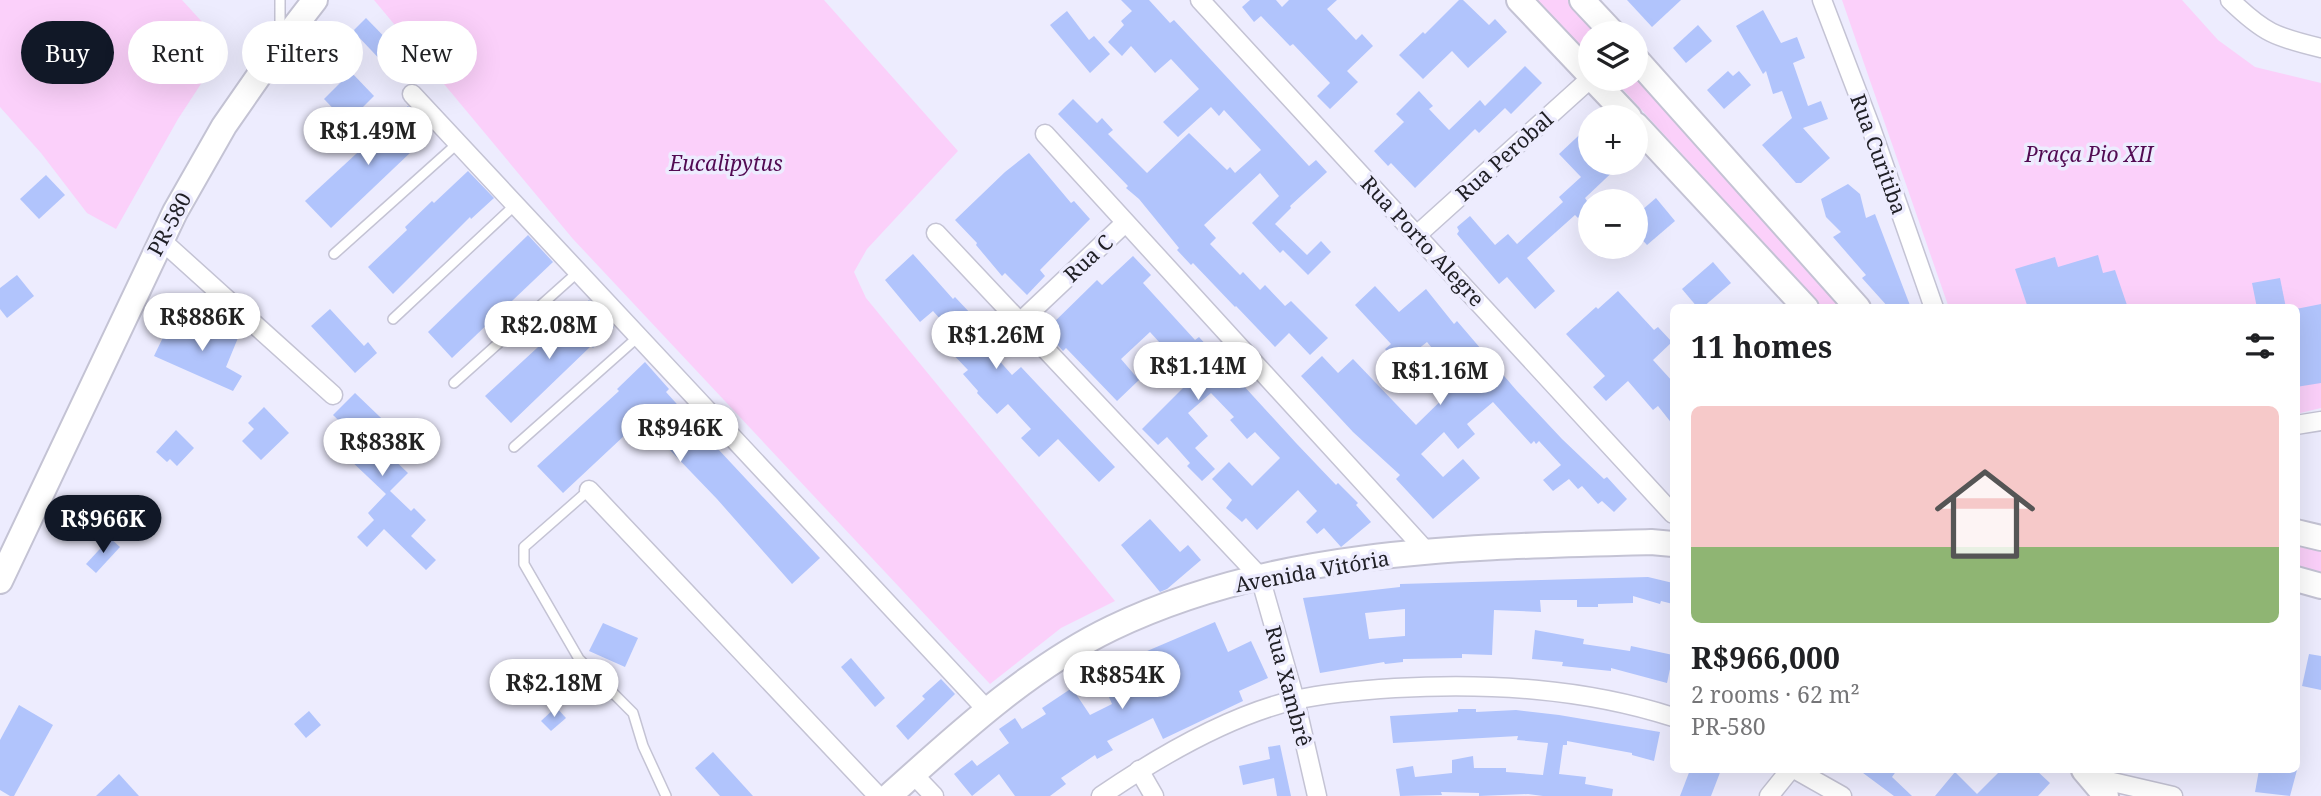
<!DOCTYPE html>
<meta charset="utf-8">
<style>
body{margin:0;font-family:"Noto Serif",serif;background:#f6f6f6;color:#202124;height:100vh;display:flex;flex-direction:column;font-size:26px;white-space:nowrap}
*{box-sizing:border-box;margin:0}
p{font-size:23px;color:#757577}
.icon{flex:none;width:38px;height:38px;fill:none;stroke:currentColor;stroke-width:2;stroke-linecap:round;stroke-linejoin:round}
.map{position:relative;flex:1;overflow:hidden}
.details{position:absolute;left:1670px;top:304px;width:630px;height:469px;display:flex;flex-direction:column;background:#fff;border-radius:10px;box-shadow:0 7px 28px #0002}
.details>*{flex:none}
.top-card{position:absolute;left:21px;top:21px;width:665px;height:63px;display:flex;gap:14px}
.buttons{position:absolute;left:1578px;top:21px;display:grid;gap:14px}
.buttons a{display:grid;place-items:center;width:70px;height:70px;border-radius:50%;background:#fff;box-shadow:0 7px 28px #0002;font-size:35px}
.price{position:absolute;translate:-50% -60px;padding:0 16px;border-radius:24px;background:#fff;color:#222;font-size:23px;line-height:46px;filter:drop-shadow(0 2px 4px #0008)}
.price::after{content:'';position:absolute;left:50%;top:42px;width:21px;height:16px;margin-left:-10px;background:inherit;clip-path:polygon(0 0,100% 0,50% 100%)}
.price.on{background:#111827;color:#fff}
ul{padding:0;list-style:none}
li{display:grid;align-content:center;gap:14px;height:371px;padding:0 21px}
li span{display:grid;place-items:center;height:217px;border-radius:10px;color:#555}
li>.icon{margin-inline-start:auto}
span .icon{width:126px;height:126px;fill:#fffc;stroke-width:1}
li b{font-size:30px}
h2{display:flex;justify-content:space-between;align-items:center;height:84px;padding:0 21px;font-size:30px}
.chip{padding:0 24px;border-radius:32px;background:#fff;box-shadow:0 7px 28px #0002;font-size:24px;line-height:63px}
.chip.on{background:#111827;color:#fff}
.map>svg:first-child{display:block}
.green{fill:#fbd0fa}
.building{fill:#b1c4fc;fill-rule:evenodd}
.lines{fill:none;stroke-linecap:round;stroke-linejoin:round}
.lane-casing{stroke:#c4c3d4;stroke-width:12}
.street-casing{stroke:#c4c3d4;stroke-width:21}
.secondary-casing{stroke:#c4c3d4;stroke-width:28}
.lane{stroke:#fff;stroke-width:9}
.street{stroke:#fff;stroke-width:18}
.secondary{stroke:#fff;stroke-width:24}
.labels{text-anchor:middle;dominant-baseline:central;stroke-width:7;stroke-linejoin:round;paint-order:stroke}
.street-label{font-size:21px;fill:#202026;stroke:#edecfe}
.park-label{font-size:21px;font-style:italic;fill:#520b53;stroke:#edecfe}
</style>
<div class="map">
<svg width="2321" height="796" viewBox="0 0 2321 796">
<rect width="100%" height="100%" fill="#edecfe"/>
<g class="green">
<path d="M0,0H182L225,47L178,119L116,229L87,213L41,153L0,107Z"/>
<path d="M374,0H824L958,151L867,249L854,272L866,298L1115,601L1061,628L990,684L573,239Z"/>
<path d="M1537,0H1574L1605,33H1591V58Z"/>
<path d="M1842,0H2182L2218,40L2255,67L2321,83V408L2296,414V308H1949Z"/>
<path d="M1636,70L1852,308H1822L1619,85L1617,79H1636Z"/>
<path d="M2296,544L2321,550V572L2296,566Z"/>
</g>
<g class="building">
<path d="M1121,0H1149L1170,23L1174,20L1309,166L1316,160L1327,172L1290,206L1291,208L1275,224L1307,255L1321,241L1331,252L1308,275L1283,250L1280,253L1252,223L1279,196L1260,173L1204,225L1216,238L1210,244L1240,275L1243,272L1260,290L1265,285L1285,306L1291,301L1328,338L1310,355L1289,333L1275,347L1236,306L1235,307L1193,263L1191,265L1177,250L1179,248L1139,199L1126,188L1128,186L1058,114L1073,99L1097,123L1102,118L1113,130L1108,134L1147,173L1189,133L1227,170L1230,167L1235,173L1261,150L1224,110L1219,116L1211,107L1178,137L1163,122L1199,89L1171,59L1155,73L1131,46L1122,56L1108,42L1124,25L1121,21L1132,11Z"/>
<path d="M1250,0H1276L1282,7L1289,0H1337L1327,9L1356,40L1362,34L1373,46L1347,71L1358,82L1330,109L1317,96L1330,83L1293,44L1290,46L1261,16L1254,22L1242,7Z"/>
<path d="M1459,0H1463L1489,25L1495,19L1507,32L1468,68L1452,51L1423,79L1399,55L1423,32L1425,34Z"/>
<path d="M1627,0H1681L1652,27Z"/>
<path d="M1763,10L1781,43L1797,37L1805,58L1793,63L1808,106L1821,101L1828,119L1803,128L1830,158L1801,183H1796L1762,145L1792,118L1782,91L1773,94L1766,71L1763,74L1736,26Z"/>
<path d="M1067,11L1089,40L1094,36L1110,54L1090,73L1050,25Z"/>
<path d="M366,18L401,54L388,68L353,31Z"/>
<path d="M1698,25L1712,41L1686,63L1673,48Z"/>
<path d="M1525,66L1542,83L1511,114L1505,108L1479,133L1475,129L1415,188L1391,163L1388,166L1374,151L1404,122L1396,114L1419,91L1433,106L1429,109L1449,130L1480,100L1485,106Z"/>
<path d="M1728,71L1733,76L1739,71L1751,85L1724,109L1707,90Z"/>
<path d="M351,72L374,96L347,123L324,99Z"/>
<path d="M408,106L432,132L331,228L305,201Z"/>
<path d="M1591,124V163H1622L1585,198L1591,207L1578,218L1575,215L1527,258L1555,291L1535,309L1507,277L1499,284L1457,234L1459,231L1457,227L1470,216L1495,245L1508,234L1517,244L1563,202L1559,197L1581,177L1559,154Z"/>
<path d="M1029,153L1071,203L1074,201L1090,219L1040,270L1045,276L1027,295L1005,273L1002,276L976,245L977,243L955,220L1005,172Z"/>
<path d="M468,171L494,198L471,219L470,217L393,294L368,267L407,230L405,227L432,201L434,203Z"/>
<path d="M46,175L65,195L39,219L20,199Z"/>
<path d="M1848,184L1860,194L1866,218L1875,214L1911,308H1889L1862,278L1866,275L1833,237L1841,232L1826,217L1821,199Z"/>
<path d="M1656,198L1675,221L1647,245L1636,233V222L1646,214L1642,210Z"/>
<path d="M528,235L553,262L452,358L428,332Z"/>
<path d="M913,254L953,299L955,297L972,315L965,322L1012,375L1021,367L1115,467L1099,482L1058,439L1039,457L1021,438L1031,429L1008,404L997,414L977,393L978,391L963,374L968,370L947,348L957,338L933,311L920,322L885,280Z"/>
<path d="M2098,255L2103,273L2115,270L2128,308H2028L2015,269L2055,257L2058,267Z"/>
<path d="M1133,256L1151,275L1143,283L1195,340L1199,337L1296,443L1336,485L1338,483L1358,503L1356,505L1371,522L1341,547L1324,528L1317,534L1306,522L1317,511L1298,490L1257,530L1246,518L1242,522L1226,508L1232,500L1212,479L1229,462L1252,486L1280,458L1255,432L1247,439L1230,420L1234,417L1211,393L1188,413L1208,436L1195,448L1215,469L1202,481L1187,466L1190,463L1167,437L1158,445L1142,429L1195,376L1173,350L1169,353L1150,332L1121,359L1139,380L1117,401L1066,348L1063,351L1045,331L1097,280L1102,285Z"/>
<path d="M1713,262L1731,283L1702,308H1698L1682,289Z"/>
<path d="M17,275L34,296L7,318L0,309V288Z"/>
<path d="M2280,278L2286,308H2257L2252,283Z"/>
<path d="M1375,286L1399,312L1426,289L1454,324L1457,321L1517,391L1562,439L1604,479L1607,477L1627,499L1614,512L1602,501L1598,504L1582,486L1578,489L1569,479L1553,491L1543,480L1561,465L1539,441L1536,444L1534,441L1531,444L1493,402L1467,424L1475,434L1458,449L1444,432L1421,454L1443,477L1463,459L1480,478L1433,519L1396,479L1400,475L1353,432L1301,376L1322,356L1338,373L1353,359L1416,425L1460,382L1427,342L1398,365L1385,349L1391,344L1355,305Z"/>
<path d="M1618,291L1654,330L1658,327L1672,342L1653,360L1673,382V425L1658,406L1653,410L1628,381L1606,401L1593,387L1605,376L1566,334L1596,307L1598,309Z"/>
<path d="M589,300L614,327L593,348L591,346L511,423L485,396Z"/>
<path d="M2321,304V383L2296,387V309Z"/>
<path d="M330,309L364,346L368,342L377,353L355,373L311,326Z"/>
<path d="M207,318L240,333L226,367L242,376L233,391L154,356L169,325L198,338Z"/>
<path d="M645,362L669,389L666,392L704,434L820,558L792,584L717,499L641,420L563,493L537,466L619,391L617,389Z"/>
<path d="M355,393L403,439L388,454L408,473L390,491L411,511L414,508L426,520L411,536L436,560L426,570L384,529L367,547L357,537L374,520L368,513L386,494L348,458L362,443L333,415Z"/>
<path d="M264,407L289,433L261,460L242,441L254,429L248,423Z"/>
<path d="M176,430L194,448L177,466L170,459L167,462L156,452Z"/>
<path d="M111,503L126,517L111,532L97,518Z"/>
<path d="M1150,519L1180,552L1188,545L1201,560L1167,589L1160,592L1121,545Z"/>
<path d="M110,538L120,547L96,573L86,564Z"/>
<path d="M1648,577L1673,583V604L1661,601L1660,604L1633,596V603L1598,604V607H1577V600H1540L1541,612L1494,610L1492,655L1462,654V658L1403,659V662L1385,664L1384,662L1320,673L1303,598L1400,587V584ZM1405,609V636L1369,639L1365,613Z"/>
<path d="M1215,622L1228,652L1251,641L1268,678L1239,691L1243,701L1163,739L1153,718L1107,741L1113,750L1097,759L1095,755L1061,778L1066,784L1050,796H1015L999,774L972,796L954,774L972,760L977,766L1009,743L999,729L1015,718L1022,729L1046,714L1042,708L1072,688L1090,715L1112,704L1098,672Z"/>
<path d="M603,623L638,638L625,667L589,651Z"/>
<path d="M1535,630L1584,639L1583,644L1630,651L1631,646L1673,655L1667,683L1611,668V671L1562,666L1563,662L1532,659Z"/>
<path d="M2309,654L2321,656V690L2302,686Z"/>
<path d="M851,658L885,698L875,707L841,667Z"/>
<path d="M941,679L955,694L908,740L896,726L925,699L922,696Z"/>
<path d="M19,705L53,725L14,796H10L0,790V740Z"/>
<path d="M556,707L566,718L551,731L541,721Z"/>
<path d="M1458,709H1476V712L1516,710L1559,715L1660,732L1654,761L1632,755V753L1567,741V745H1563L1559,774L1586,777L1585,784L1613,789L1612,796H1543L1528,794L1479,796V793L1441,792L1442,795L1400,796L1396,769L1413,766L1415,777L1452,773V760L1473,756L1474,768H1506V772L1543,775L1548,743L1517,740L1518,736L1393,743L1390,716L1458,712Z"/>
<path d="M309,711L321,725L306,738L294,724Z"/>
<path d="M1280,745L1291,796H1277L1274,778L1243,785L1239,766L1270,759L1268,747Z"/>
<path d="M713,752L753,796H720L695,768Z"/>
<path d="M1690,770H1721L1711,796H1680Z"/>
<path d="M1859,770H1897L1892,777L1912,796H1894Z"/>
<path d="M2001,770H2036L2050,783L2038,796H1935L1955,772L1977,794Z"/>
<path d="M2259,770H2297L2290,796L2255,792Z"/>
<path d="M119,774L139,796H96Z"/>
</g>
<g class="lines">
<g class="lane-casing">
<g id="lane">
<path d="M280,0V37"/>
<path d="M334,254L458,143"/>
<path d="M393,319L515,205"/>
<path d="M454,383L578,272"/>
<path d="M514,447L638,337"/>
<path d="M589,490L524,547V564L579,659L633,713L643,746L666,796"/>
</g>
</g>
<g class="street-casing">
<g id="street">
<path d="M1200,0L1673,514"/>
<path d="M1822,0L1871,128L1934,308"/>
<path d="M2230,0C2264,33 2275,37 2321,48"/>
<path d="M412,94L988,711"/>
<path d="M1045,134L1428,553"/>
<path d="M936,233L1260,577L1295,700L1317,796"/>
<path d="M1418,234L1591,78"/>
<path d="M160,239L333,395"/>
<path d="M1020,322L1125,223"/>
<path d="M2296,425L2321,421"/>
<path d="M589,490L878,796"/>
<path d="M1139,770L1154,796"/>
<path d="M1796,770L1842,796"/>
<path d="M913,774L934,796"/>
<path d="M2091,777L2173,796"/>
<path d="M1101,796C1158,757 1227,716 1295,700C1327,693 1362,690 1395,688C1489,683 1583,688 1673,717"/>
<path d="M1769,796L1790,770"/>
</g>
</g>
<g class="secondary-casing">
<g id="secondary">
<path d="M1519,0L1591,76"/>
<path d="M1582,0L1613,33"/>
<path d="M1636,59L1858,308"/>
<path d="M1593,79L1629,117"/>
<path d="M1636,125L1806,308"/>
<path d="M2296,532L2321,538"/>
<path d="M2296,579L2321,586"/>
<path d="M0,581L175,212L224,126L281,44L315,0"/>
<path d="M2084,770L2106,796"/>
<path d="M889,796C957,735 1029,668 1112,628C1279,548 1469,547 1651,542L1673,544"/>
</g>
</g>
<use href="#lane" class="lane"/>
<use href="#street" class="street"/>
<use href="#secondary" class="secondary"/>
</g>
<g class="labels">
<g class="street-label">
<text transform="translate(1879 154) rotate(70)">Rua Curitiba</text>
<text transform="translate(1504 156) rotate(-42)">Rua Perobal</text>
<text transform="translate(169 224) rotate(-62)">PR-580</text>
<text transform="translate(1423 241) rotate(47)">Rua Porto Alegre</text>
<text transform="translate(1088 258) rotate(-43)">Rua C</text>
<text transform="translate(1312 571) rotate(-10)">Avenida Vitória</text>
<text transform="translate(1289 686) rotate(75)">Rua Xambrê</text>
</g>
<g class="park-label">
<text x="2089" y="154">Praça Pio XII</text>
<text x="726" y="163">Eucalipytus</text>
</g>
</g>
</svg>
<div class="buttons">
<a><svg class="icon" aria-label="layers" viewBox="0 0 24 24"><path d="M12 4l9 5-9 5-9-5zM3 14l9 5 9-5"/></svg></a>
<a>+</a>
<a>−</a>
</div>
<b class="price" style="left:368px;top:167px">R$1.49M</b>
<b class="price" style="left:202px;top:353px">R$886K</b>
<b class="price" style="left:549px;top:361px">R$2.08M</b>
<b class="price" style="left:996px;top:371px">R$1.26M</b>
<b class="price" style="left:1198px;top:402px">R$1.14M</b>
<b class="price" style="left:1440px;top:407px">R$1.16M</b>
<b class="price" style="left:680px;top:464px">R$946K</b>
<b class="price" style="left:382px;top:478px">R$838K</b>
<b class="price on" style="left:103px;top:555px">R$966K</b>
<b class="price" style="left:1122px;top:711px">R$854K</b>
<b class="price" style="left:554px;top:719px">R$2.18M</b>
<div class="top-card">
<a class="chip on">Buy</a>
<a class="chip">Rent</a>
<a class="chip">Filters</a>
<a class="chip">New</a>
</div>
<section class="details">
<h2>11 homes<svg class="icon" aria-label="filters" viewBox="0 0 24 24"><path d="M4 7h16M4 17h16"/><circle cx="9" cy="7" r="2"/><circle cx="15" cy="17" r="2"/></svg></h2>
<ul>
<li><span style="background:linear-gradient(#f6c9c9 65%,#8fb573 0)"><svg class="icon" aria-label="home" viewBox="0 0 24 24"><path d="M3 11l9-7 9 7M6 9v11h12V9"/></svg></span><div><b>R$966,000</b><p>2 rooms · 62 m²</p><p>PR-580</p></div></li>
</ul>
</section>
</div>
